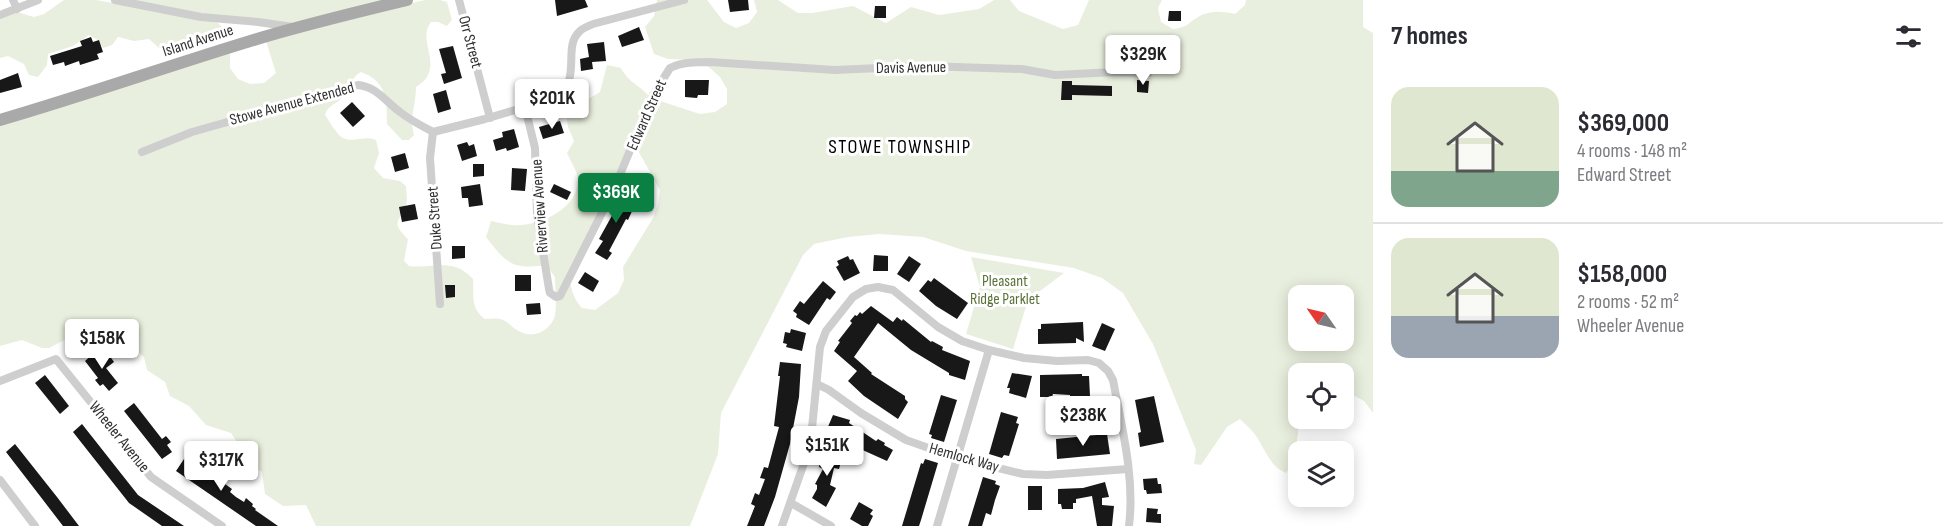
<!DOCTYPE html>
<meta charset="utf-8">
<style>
body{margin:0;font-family:"Sofia Sans Condensed",sans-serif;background:#f7f7f7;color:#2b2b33;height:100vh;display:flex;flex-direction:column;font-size:22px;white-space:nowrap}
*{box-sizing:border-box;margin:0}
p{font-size:20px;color:#7c7c81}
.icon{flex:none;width:33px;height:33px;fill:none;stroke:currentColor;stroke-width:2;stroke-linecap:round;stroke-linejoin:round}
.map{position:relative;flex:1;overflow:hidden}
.sheet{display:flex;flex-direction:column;background:#fff;width:570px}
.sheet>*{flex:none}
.needle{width:39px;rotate:304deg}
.tools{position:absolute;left:1288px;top:285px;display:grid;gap:12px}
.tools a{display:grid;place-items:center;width:66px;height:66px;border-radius:12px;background:#fff;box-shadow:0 3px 15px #0003;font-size:30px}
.price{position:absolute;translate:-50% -51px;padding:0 14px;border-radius:6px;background:#fff;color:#222;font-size:20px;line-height:39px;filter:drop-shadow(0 2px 3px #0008)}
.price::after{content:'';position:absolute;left:50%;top:36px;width:18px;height:14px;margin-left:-9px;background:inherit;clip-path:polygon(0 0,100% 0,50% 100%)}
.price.selected{background:#0b8043;color:#fff}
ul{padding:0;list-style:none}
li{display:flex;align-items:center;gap:18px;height:150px;padding:0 18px}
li+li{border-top:2px solid #e1e1e2}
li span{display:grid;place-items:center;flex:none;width:168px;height:120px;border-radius:18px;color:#555}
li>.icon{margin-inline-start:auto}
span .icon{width:72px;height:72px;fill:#fffc;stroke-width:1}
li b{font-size:26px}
h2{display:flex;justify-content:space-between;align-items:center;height:72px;padding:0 18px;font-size:26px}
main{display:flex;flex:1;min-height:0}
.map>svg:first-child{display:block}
.green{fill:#e9efde;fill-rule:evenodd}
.building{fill:#181818}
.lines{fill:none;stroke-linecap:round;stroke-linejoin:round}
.minor{stroke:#cecece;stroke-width:8}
.primary{stroke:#a9a9a9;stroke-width:12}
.labels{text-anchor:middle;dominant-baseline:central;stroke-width:6;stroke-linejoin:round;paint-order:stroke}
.street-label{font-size:16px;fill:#313131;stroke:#fff}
.park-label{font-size:16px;fill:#5a7239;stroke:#fff}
.quarter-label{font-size:20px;letter-spacing:1.5px;fill:#000;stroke:#fff}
</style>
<main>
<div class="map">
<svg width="1373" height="526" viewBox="0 0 1373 526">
<rect width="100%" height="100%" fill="#fff"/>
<g class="green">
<path d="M64,0H96L197,18L218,23L223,28L220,34L170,49L159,48L149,39L134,41L118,37L112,45L103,48L98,40L89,35L73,46L48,54L47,65L38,77L29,75L24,64L8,56L0,58V14L17,12L34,17L44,14Z"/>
<path d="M122,0H392L294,24L229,18Z"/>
<path d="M425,0H440L447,2L452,20L447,26L438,22H431C418,39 438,58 427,77C425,81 419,85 416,87C416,106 409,116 414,135L409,140H402L387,124C387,99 387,82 361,72C351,77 352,87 345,95C338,104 328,104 325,115C330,122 336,134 343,138C352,143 365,135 376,140L379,153L374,168L383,178L400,181L406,186C406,192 408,199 406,205C398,224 391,222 408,239L404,261L409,266C435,269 452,257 473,279C474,296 470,308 485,319C511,316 504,325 523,333C536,338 552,329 555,315C557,303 555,289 555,277L546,265C512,270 506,263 486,237L491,221C500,223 511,226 520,225C543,224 579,207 578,179C577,171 570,160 567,153L574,141L568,127L566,113C576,103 588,100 600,92L607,65L621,68C629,83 637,83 649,96L616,179L568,273C572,288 571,295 582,308L595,310L618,293L624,280L623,267L653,218L658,204L660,190L636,147L654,99L700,114L715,112L727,104V89L720,77L710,68L698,60L668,59L654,54L645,27L654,16L657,0H707L724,22L736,28L749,23L757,12L754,0H778L798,13H812L853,6L886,23L911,7L939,15L979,9L994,0H1010L1019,11L1063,29L1078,25L1089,0H1162L1158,8L1161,22L1173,29C1190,26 1185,25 1198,17C1209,10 1224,11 1235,14L1245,5L1246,0H1363V27L1373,33V413L1364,401L1344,390V374H1299L1300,419L1294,461L1286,473C1270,467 1265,449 1256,436C1252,430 1245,424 1240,419L1227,427L1201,465L1194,464L1196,450L1153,344L1123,293L1102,278L1074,268L966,251L923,237L879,234L848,237L814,244L803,255L721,413L718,454L690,526H316L306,505L283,506L265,494L262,472L250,464L233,466L237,442L231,433L206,425L189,406L170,396L165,382L147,370L144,357L133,348L118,353L111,352L107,347L104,333L90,327L49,348H42L22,340L0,346V124L230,52V68L238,79L250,84L264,83L276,73L266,41L330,22ZM1299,296H1344V340H1299Z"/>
<path d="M971,257L1064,273L1028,300L1013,349L966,334L980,287Z"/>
</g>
<g class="building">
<path d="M555,0H585L588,7L557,16Z"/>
<path d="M728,0H748L749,10L730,12Z"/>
<path d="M875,6H886V18H874Z"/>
<path d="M1169,11H1181V21H1168Z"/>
<path d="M639,27L644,40L622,47L618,36Z"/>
<path d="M91,37L93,42L99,40L103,52L97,54L99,59L80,65L79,61L65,66L64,62L53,65L50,56L82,46L80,41Z"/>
<path d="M604,42L606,61L592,62L593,69L581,71L580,59L589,57L587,44Z"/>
<path d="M453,46L462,78L444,84L441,74L446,73L439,49Z"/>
<path d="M1122,47H1137V57L1123,58Z"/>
<path d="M18,73L22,87L0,93V80Z"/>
<path d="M685,80H709L708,95H698L697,98L685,97Z"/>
<path d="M1137,80L1149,81L1148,93L1137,92Z"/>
<path d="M1062,81H1072V85L1112,86V96L1072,95V100H1061Z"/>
<path d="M446,90L451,109L438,113L433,94Z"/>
<path d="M352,102L365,116L353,127L340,113Z"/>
<path d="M560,121L564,133L543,139L539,127Z"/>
<path d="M514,129L519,147L507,151L506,148L496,151L493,140L503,137L502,132Z"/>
<path d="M467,142L469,146L474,144L477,156L462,161L457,145Z"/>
<path d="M405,153L409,168L395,172L391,157Z"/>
<path d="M473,164H484V176L473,177Z"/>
<path d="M512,168L527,169L525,191L511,190Z"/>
<path d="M480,184L483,205L469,207L468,198H462L461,187Z"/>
<path d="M554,184L571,192L567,200L550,192Z"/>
<path d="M625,192L638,198L628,220L626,219L609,251L612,253L607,260L595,253L603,241L599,239Z"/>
<path d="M415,204L418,219L402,222L399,207Z"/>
<path d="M452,246H465V258L452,259Z"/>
<path d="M874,255L888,256V271H873Z"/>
<path d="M848,256L850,260L853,259L860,273L844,281L836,267L839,265L837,261Z"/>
<path d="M909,256L921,264L909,282L897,274Z"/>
<path d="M585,272L599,281L593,292L578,283Z"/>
<rect x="515" y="275" width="16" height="16"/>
<path d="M934,278L968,303L957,319L936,306L919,291L928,280L931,282Z"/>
<path d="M823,281L836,292L830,300L827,298L809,325L796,317L797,314L793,311L800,301L804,304Z"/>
<path d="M445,285H455V297L446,298Z"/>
<path d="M540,303L541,314L527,315L526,304Z"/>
<path d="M871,306L893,322L897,317L902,321L903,319L931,342L932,341L943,347L942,350L970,361L965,380L949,375V373L911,350L878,323L854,357L872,373L871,374L905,396V399L908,402L898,419L864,396L848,381L857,371L834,351L840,342L838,341L852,323L850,321L855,315L857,316L860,312L862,314Z"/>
<path d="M1083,322L1084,342L1076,338V343L1038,344V329H1041V324Z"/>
<path d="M1102,323L1115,329L1105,351L1092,346Z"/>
<path d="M791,329L806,333L802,351L786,347L787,344L783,343L785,332L790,333Z"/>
<path d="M107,352L114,362L106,368L118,383L109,391L103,384L100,386L95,380L98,378L85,361L94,353L99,359Z"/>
<path d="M780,362L801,364L799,397L790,444L775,497L764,526H747L755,506L751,504L755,493L759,495L765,479L760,478L764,467L768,468L779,427L774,426L780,376H778Z"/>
<path d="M1012,373L1032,376L1026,398L1009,393L1010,388H1007Z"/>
<path d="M1082,374V376H1089L1090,396L1070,397V395L1053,394L1052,397H1040V375Z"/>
<path d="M45,375L69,406L60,414L35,383Z"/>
<path d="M941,395L957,400L944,442L931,438L932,435L929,434Z"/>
<path d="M1154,396L1164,442L1140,447L1138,433L1141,432L1135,400Z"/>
<path d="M134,403L162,439L166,436L171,442L167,445L172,452L162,459L124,411Z"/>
<path d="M1001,412L1018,417L1016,423L1019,424L1009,456L1004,455L1002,458L989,454Z"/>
<path d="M833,415L850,420L849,423L876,441L878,439L885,443L884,445L893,450L887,461L827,434L829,430L827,429Z"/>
<path d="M82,424L138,495L184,526H162L129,503L73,432Z"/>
<path d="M1107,434L1110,454L1057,459L1056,439Z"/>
<path d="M15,444L57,497L79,526H63L40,496L6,452Z"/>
<path d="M824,450L843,455L839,469L834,468L830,485L836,488L826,507L812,498L817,489V485L815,484L823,469L819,467Z"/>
<path d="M186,456L232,489L230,492L236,497L244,502L246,498L253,504L252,506L256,509L255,510L278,526H256L176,471Z"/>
<path d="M925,459L938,463L921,520L919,526H902L921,463L923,464Z"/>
<path d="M983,477L996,481L995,484L1000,486L995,500L991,515L986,513L982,526H968Z"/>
<path d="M1157,478L1158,484H1161L1162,493L1147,494L1146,490H1144L1143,479Z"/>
<path d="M1105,482L1109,497L1102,498V505L1114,506L1112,526H1097L1092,496L1076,499V503H1073V509H1062L1061,504H1058V489L1083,488Z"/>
<rect x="1028" y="486" width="14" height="24"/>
<path d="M859,502L873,510L870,514L873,516L868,526H862L850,519Z"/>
<path d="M1147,508L1158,509L1157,514H1161V523L1146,522Z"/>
</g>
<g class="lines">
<g class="minor">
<path d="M13,0L17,9"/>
<path d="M115,0L201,17L258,22L293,27"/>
<path d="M459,0L490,118"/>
<path d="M0,15L38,0"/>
<path d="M525,107L535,148L537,215L549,289L550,293L556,297L560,296L614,189L653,95L670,68C682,62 696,62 710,62L835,70L924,66L1022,69L1055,75L1115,72L1148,73"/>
<path d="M433,132L485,119L558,97C582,76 562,47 580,31C583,28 589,26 593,24L684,0"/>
<path d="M433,132L430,158L440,304"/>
<path d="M142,152L192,132L358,85C377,87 385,101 400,112C410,120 422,126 433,132"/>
<path d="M0,381L56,359L151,477L222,526"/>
<path d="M817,384L829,390L861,413L906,440L957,458L1023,474L1047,475L1128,469"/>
<path d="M0,480L35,526"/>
<path d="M791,503L831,526"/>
<path d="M782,526L803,466L812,428L820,347L826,331L853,297L866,289L878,287L893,290L938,327L962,341L989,350L1024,358L1057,361L1088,360L1099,363L1108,371L1113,380C1122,428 1135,478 1129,526"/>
<path d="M937,526L989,350"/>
</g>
<path class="primary" d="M0,120C86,95 171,65 257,39C307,24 357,12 407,0"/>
</g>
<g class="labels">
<g class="street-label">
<text transform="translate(198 41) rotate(-18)">Island Avenue</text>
<text transform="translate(470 42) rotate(75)">Orr Street</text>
<text transform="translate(911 68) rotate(-1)">Davis Avenue</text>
<text transform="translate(292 104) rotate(-15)">Stowe Avenue Extended</text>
<text transform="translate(647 115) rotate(-66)">Edward Street</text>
<text transform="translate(540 206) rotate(-94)">Riverview Avenue</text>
<text transform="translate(435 218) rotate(-94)">Duke Street</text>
<text transform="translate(119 437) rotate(51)">Wheeler Avenue</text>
<text transform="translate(964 458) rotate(16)">Hemlock Way</text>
</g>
<g class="park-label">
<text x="1005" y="281">Pleasant<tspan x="1005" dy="18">Ridge Parklet</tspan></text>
</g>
<g class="quarter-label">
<text x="900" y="147">STOWE TOWNSHIP</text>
</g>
</g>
</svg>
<div class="tools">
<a><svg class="needle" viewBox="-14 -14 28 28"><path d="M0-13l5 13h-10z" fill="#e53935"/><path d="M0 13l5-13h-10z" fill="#7c7c81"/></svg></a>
<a><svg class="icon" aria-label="locate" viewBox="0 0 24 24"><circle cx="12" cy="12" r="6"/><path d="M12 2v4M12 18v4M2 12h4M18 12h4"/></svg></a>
<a><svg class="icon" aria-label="layers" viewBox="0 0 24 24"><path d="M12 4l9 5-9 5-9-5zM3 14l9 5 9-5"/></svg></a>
</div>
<b class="price" style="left:1143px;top:86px">$329K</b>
<b class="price" style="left:552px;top:130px">$201K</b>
<b class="price selected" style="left:616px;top:224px">$369K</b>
<b class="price" style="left:102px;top:370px">$158K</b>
<b class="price" style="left:1083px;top:447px">$238K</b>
<b class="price" style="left:827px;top:477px">$151K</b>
<b class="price" style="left:221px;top:492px">$317K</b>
</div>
<section class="sheet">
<h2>7 homes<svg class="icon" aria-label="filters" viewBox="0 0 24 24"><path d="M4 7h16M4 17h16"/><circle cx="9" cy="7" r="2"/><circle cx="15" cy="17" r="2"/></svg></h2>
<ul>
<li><span style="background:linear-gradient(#dfe7d0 70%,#7fa58c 0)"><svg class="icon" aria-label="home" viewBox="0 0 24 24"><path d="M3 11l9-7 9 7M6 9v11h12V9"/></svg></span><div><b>$369,000</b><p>4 rooms · 148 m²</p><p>Edward Street</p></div></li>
<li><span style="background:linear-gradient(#dfe7d0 65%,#9aa5b1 0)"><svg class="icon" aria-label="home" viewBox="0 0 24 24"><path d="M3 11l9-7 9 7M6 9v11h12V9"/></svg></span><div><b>$158,000</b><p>2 rooms · 52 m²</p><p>Wheeler Avenue</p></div></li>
</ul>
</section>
</main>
